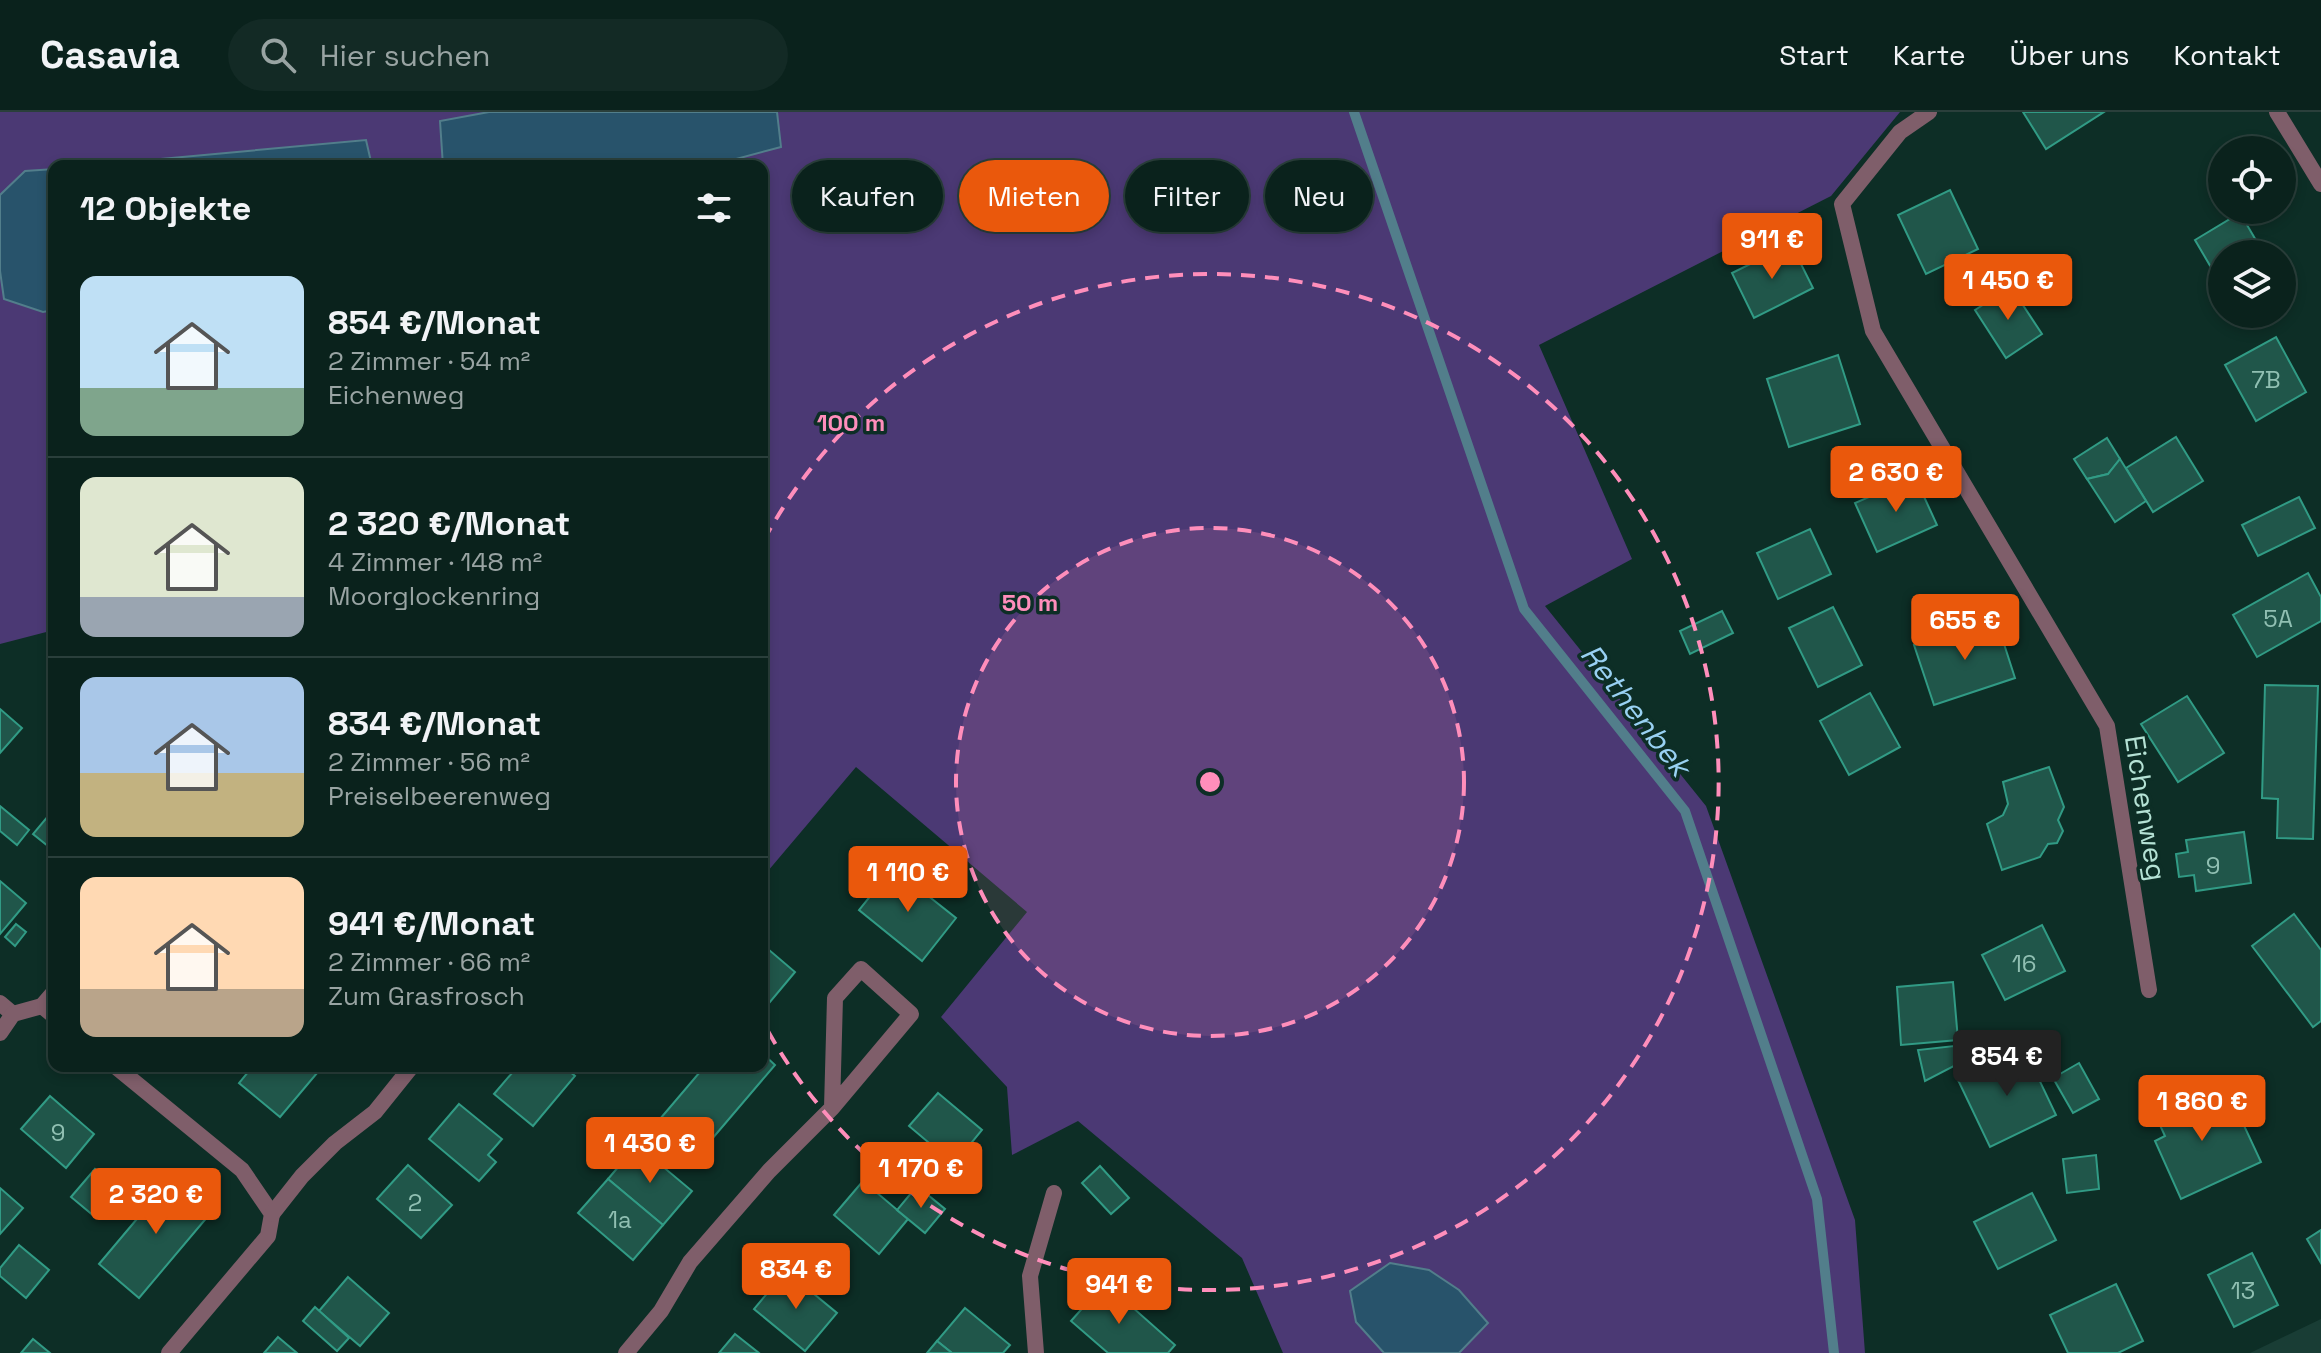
<!DOCTYPE html>
<html lang="de">
<meta charset="utf-8">
<style>
body{margin:0;font-family:"Space Grotesk",sans-serif;background:#132a25;color:#f1f3f6;height:100vh;display:flex;flex-direction:column;font-size:30px;white-space:nowrap}
*{box-sizing:border-box;margin:0}
p{font-size:26px;color:#99a4a3}
.icon{flex:none;width:44px;height:44px;fill:none;stroke:currentColor;stroke-width:2;stroke-linecap:round;stroke-linejoin:round}
.map{position:relative;flex:1;overflow:hidden}
.sheet{position:absolute;left:48px;top:48px;width:720px;height:912px;display:flex;flex-direction:column;background:#0a221c;border-radius:16px;box-shadow:0 4px 12px #0003,0 0 0 2px #2a3f3b}
.sheet>*{flex:none}
.banner{position:absolute;left:792px;top:48px;width:760px;height:72px;display:flex;gap:16px}
.tools{position:absolute;left:2208px;top:24px;display:grid;gap:16px}
.tools a{display:grid;place-items:center;width:88px;height:88px;border-radius:50%;background:#0a221c;box-shadow:0 4px 12px #0003,0 0 0 2px #2a3f3b;font-size:40px}
.price{position:absolute;translate:-50% -68px;padding:0 18px;border-radius:8px;background:#ea580c;color:#fff;font-size:26px;line-height:52px;filter:drop-shadow(0 2px 4px #0008)}
.price::after{content:'';position:absolute;left:50%;top:48px;width:24px;height:18px;margin-left:-12px;background:inherit;clip-path:polygon(0 0,100% 0,50% 100%)}
.price.active{background:#222;color:#fff}
ul{padding:0;list-style:none}
li{display:flex;align-items:center;gap:24px;height:200px;padding:0 32px}
li+li{border-top:2px solid #2a3f3b}
li span{display:grid;place-items:center;flex:none;width:224px;height:160px;border-radius:16px;color:#555}
li>.icon{margin-inline-start:auto}
span .icon{width:96px;height:96px;fill:#fffc;stroke-width:1}
li b{font-size:34px}
h2{display:flex;justify-content:space-between;align-items:center;height:96px;padding:0 32px;font-size:34px}
.pill{padding:0 28px;border-radius:36px;background:#0a221c;box-shadow:0 4px 12px #0003,0 0 0 2px #2a3f3b;font-size:28px;line-height:72px}
.pill.active{background:#ea580c;color:#fff}
header{display:flex;align-items:center;gap:48px;box-sizing:border-box;height:112px;padding:0 40px;background:#0a221c;border-bottom:2px solid #2a3f3b}
header strong{font-size:38px}
nav{display:flex;gap:44px;margin-inline-start:auto;font-size:28px}
.search{width:560px;height:72px;background:#132a25;display:flex;align-items:center;gap:20px;box-sizing:border-box;padding:0 28px;border-radius:44px;color:#99a4a3;font-size:30px}
.map>svg:first-child{display:block}
.built{fill:#193d35}
.green{fill:#4b3974}
.water{fill:#28536b;stroke:#527e8b;stroke-width:2}
.lines{fill:none;stroke-linecap:round;stroke-linejoin:round}
.stream{stroke:#527e8b;stroke-width:10}
.building{fill:#20564a;stroke:#319b85;stroke-width:2}
.minor{stroke:#7f5e6a;stroke-width:16}
.ring{fill:none;stroke:#ff8ebb;stroke-width:4;stroke-dasharray:14 10}
.labels{text-anchor:middle;dominant-baseline:central;stroke-width:7;stroke-linejoin:round;paint-order:stroke}
.number-label{font-size:24px;fill:#90bfb2}
.street-label{font-size:28px;fill:#b5e2d5;stroke:#0d2e26}
.water-label{font-size:30px;font-style:italic;fill:#99d1f3;stroke:#0d2e26}
.centre{fill:#ff8ebb;stroke:#0d2e26;stroke-width:4}
.ring-label{font-size:24px;text-anchor:middle;font-weight:bold;fill:#ff8ebb;stroke:#0d2e26;stroke-width:7;stroke-linejoin:round;paint-order:stroke}
</style>
<header>
<strong>Casavia</strong>
<div class="search"><svg class="icon" aria-label="search" viewBox="0 0 24 24"><circle cx="10" cy="10" r="6"/><path d="M15 15l6 6"/></svg>Hier suchen</div>
<nav><a>Start</a><a>Karte</a><a>Über uns</a><a>Kontakt</a></nav>
</header>
<div class="map">
<svg width="2321" height="1241" viewBox="0 0 2321 1241">
<rect width="100%" height="100%" fill="#0d2e26"/>
<path class="built" d="M2321,1207V1241H2250Z"/>
<g class="green">
<path d="M0,0H489L441,9L443,54H372L366,29L84,54H54V57L25,59L0,83Z"/>
<path d="M777,0H1900L1831,84L1539,233L1632,447L1545,494L1706,694L1855,1108L1865,1241H1459L1488,1211L1459,1178L1429,1158L1390,1151L1356,1210L1384,1241H1283L1242,1146L1078,1009L1012,1043L1007,975L941,905L1027,800L856,655L762,766V54H710L781,35Z"/>
<path d="M0,159L5,187L43,200L54,198V518L0,532Z"/>
</g>
<g class="water">
<path d="M489,0H777L781,35L710,54H443L440,9Z"/>
<path d="M366,28L372,54H84Z"/>
<path d="M54,57V198L43,200L4,187L0,159V83L25,59Z"/>
<path d="M1390,1151L1429,1158L1459,1178L1488,1211L1459,1241H1384L1356,1210L1350,1179Z"/>
</g>
<g class="lines">
<path class="stream" d="M1354,0L1524,497L1685,699L1817,1087L1834,1241"/>
</g>
<g class="building">
<path d="M2023,0H2104L2046,37Z"/>
<path d="M1950,78L1978,137L1926,162L1898,103Z"/>
<path d="M2240,101L2264,142H2222V167L2219,169L2195,128Z"/>
<path d="M1791,132L1813,176L1754,206L1732,161Z"/>
<path d="M2011,175L2042,222L2006,246L1975,198Z"/>
<path d="M2276,225L2306,280L2256,309L2225,253Z"/>
<path d="M1838,243L1860,312L1789,335L1767,267Z"/>
<path d="M2176,325L2203,369L2153,400L2126,356Z"/>
<path d="M2107,326L2120,347L2108,362L2087,367L2074,347Z"/>
<path d="M2120,347L2146,389L2115,410L2087,367L2108,362Z"/>
<path d="M1915,365L1937,413L1877,440L1855,391Z"/>
<path d="M2299,385L2315,416L2258,444L2242,413Z"/>
<path d="M1810,417L1831,462L1778,487L1757,441Z"/>
<path d="M2308,461L2321,485V509L2257,545L2233,503Z"/>
<path d="M1833,495L1862,553L1818,575L1789,516Z"/>
<path d="M1722,499L1733,521L1690,542L1680,519Z"/>
<path d="M1996,507L2015,566L1934,593L1914,533Z"/>
<path d="M2265,573L2318,574L2313,727L2277,726L2278,687L2262,686Z"/>
<path d="M1870,581L1900,635L1849,663L1820,609Z"/>
<path d="M2187,584L2224,641L2178,670L2141,612Z"/>
<path d="M0,597L22,616L0,641Z"/>
<path d="M2049,655L2064,695L2058,708L2063,719L2057,731L2048,732L2040,745L2002,758L1987,712L2003,703L2008,692L2003,670Z"/>
<path d="M0,694L29,718L17,733L0,719Z"/>
<path d="M54,697V739L33,722Z"/>
<path d="M2244,720L2251,771L2196,779L2194,763L2179,765L2176,742L2188,740L2186,728Z"/>
<path d="M893,756L956,806L922,849L859,798Z"/>
<path d="M0,769L26,791L0,822Z"/>
<path d="M2294,802L2321,838V909L2313,915L2252,834Z"/>
<path d="M16,812L26,820L15,834L5,825Z"/>
<path d="M2042,813L2065,859L2005,888L1982,843Z"/>
<path d="M762,832L795,860L765,896L762,894Z"/>
<path d="M1953,870L1958,928L1901,933L1897,875Z"/>
<path d="M1954,934L1956,953L1925,969L1918,938Z"/>
<path d="M2024,936L2056,1003L1990,1035L1958,968Z"/>
<path d="M762,941L775,953L700,1041L660,1007L705,954H762Z"/>
<path d="M2079,951L2099,987L2073,1001L2053,966Z"/>
<path d="M253,954H323L280,1005L239,971Z"/>
<path d="M518,954H563L575,964L533,1014L494,982Z"/>
<path d="M2194,976L2207,1005L2234,992L2261,1050L2181,1087L2155,1029L2165,1024L2152,996Z"/>
<path d="M938,981L982,1018L954,1052L909,1014Z"/>
<path d="M50,984L94,1022L66,1056L21,1017Z"/>
<path d="M459,992L502,1027L488,1043L496,1050L479,1069L429,1027Z"/>
<path d="M637,1033L692,1079L663,1113L608,1067Z"/>
<path d="M2096,1043L2099,1077L2067,1081L2063,1047Z"/>
<path d="M408,1053L452,1093L421,1126L377,1087Z"/>
<path d="M1100,1054L1129,1086L1111,1102L1082,1071Z"/>
<path d="M95,1057L118,1076L94,1104L71,1085Z"/>
<path d="M174,1063L214,1097L139,1186L99,1152Z"/>
<path d="M608,1067L663,1113L633,1148L578,1101Z"/>
<path d="M863,1069L908,1107L879,1142L834,1103Z"/>
<path d="M917,1074L945,1097L925,1121L897,1098Z"/>
<path d="M0,1076L23,1096L0,1122Z"/>
<path d="M2032,1081L2056,1128L1998,1157L1974,1110Z"/>
<path d="M2321,1118V1151L2307,1127Z"/>
<path d="M19,1133L49,1158L26,1186L0,1164V1156Z"/>
<path d="M2252,1141L2278,1193L2234,1215L2208,1163Z"/>
<path d="M786,1159L837,1201L805,1239L754,1197Z"/>
<path d="M348,1165L389,1201L360,1234L319,1199Z"/>
<path d="M1105,1171L1175,1233L1168,1241H1108L1071,1209Z"/>
<path d="M2116,1172L2143,1229L2118,1241H2068L2050,1203Z"/>
<path d="M315,1195L349,1226L337,1239L303,1209Z"/>
<path d="M965,1196L1010,1233L1003,1241H952L937,1229Z"/>
<path d="M735,1222L759,1241H719Z"/>
<path d="M278,1225L297,1241H264Z"/>
<path d="M33,1227L50,1241H21Z"/>
<path d="M937,1229L952,1241H927Z"/>
</g>
<g class="lines">
<g class="minor">
<path d="M1929,0L1900,20L1842,92L1873,219L2107,614L2149,878"/>
<path d="M2277,0L2321,72"/>
<path d="M0,891L13,902"/>
<path d="M42,894L54,880"/>
<path d="M0,921L13,902L42,894L54,904"/>
<path d="M115,954L242,1058L272,1102L268,1124L169,1241"/>
<path d="M272,1102L302,1064L335,1031L375,1000L412,954"/>
<path d="M626,1241L661,1199L690,1150L769,1059L832,996L911,902L861,857L835,886L832,996"/>
<path d="M1036,1241L1030,1164L1054,1081"/>
</g>
</g>
<circle cx="1210" cy="670" r="254" fill="#ff8ebb" fill-opacity=".12"/>
<g class="ring">
<circle cx="1210" cy="670" r="254"/>
<path d="M764 428A508 508 0 1 1 764 912"/>
</g>
<g class="labels">
<g class="number-label">
<text x="2266" y="267">7B</text>
<text x="2278" y="506">5A</text>
<text x="2213" y="753">9</text>
<text x="2024" y="851">16</text>
<text x="58" y="1020">9</text>
<text x="415" y="1090">2</text>
<text x="620" y="1107">1a</text>
<text x="2243" y="1178">13</text>
</g>
<g class="street-label">
<text transform="translate(2146 696) rotate(81)">Eichenweg</text>
</g>
<g class="water-label">
<text transform="translate(1636 598) rotate(52)">Rethenbek</text>
</g>
</g>
<circle cx="1210" cy="670" r="12" class="centre"/>
<g class="ring-label">
<text x="851" y="319">100 m</text>
<text x="1030" y="499">50 m</text>
</g>
</svg>
<div class="tools">
<a><svg class="icon" aria-label="locate" viewBox="0 0 24 24"><circle cx="12" cy="12" r="6"/><path d="M12 2v4M12 18v4M2 12h4M18 12h4"/></svg></a>
<a><svg class="icon" aria-label="layers" viewBox="0 0 24 24"><path d="M12 4l9 5-9 5-9-5zM3 14l9 5 9-5"/></svg></a>
</div>
<b class="price" style="left:1772px;top:169px">911 €</b>
<b class="price" style="left:2008px;top:210px">1 450 €</b>
<b class="price" style="left:1896px;top:402px">2 630 €</b>
<b class="price" style="left:1965px;top:550px">655 €</b>
<b class="price" style="left:908px;top:802px">1 110 €</b>
<b class="price active" style="left:2007px;top:986px">854 €</b>
<b class="price" style="left:2202px;top:1031px">1 860 €</b>
<b class="price" style="left:650px;top:1073px">1 430 €</b>
<b class="price" style="left:921px;top:1098px">1 170 €</b>
<b class="price" style="left:156px;top:1124px">2 320 €</b>
<b class="price" style="left:796px;top:1199px">834 €</b>
<b class="price" style="left:1119px;top:1214px">941 €</b>
<div class="banner">
<a class="pill">Kaufen</a>
<a class="pill active">Mieten</a>
<a class="pill">Filter</a>
<a class="pill">Neu</a>
</div>
<section class="sheet">
<h2>12 Objekte<svg class="icon" aria-label="filters" viewBox="0 0 24 24"><path d="M4 7h16M4 17h16"/><circle cx="9" cy="7" r="2"/><circle cx="15" cy="17" r="2"/></svg></h2>
<ul>
<li><span style="background:linear-gradient(#bfe0f5 70%,#7fa58c 0)"><svg class="icon" aria-label="home" viewBox="0 0 24 24"><path d="M3 11l9-7 9 7M6 9v11h12V9"/></svg></span><div><b>854 €/Monat</b><p>2 Zimmer · 54 m²</p><p>Eichenweg</p></div></li>
<li><span style="background:linear-gradient(#dfe7d0 75%,#9aa5b1 0)"><svg class="icon" aria-label="home" viewBox="0 0 24 24"><path d="M3 11l9-7 9 7M6 9v11h12V9"/></svg></span><div><b>2 320 €/Monat</b><p>4 Zimmer · 148 m²</p><p>Moorglockenring</p></div></li>
<li><span style="background:linear-gradient(#a9c7e8 60%,#c2b280 0)"><svg class="icon" aria-label="home" viewBox="0 0 24 24"><path d="M3 11l9-7 9 7M6 9v11h12V9"/></svg></span><div><b>834 €/Monat</b><p>2 Zimmer · 56 m²</p><p>Preiselbeerenweg</p></div></li>
<li><span style="background:linear-gradient(#ffd9b3 70%,#b9a48a 0)"><svg class="icon" aria-label="home" viewBox="0 0 24 24"><path d="M3 11l9-7 9 7M6 9v11h12V9"/></svg></span><div><b>941 €/Monat</b><p>2 Zimmer · 66 m²</p><p>Zum Grasfrosch</p></div></li>
</ul>
</section>
</div>
